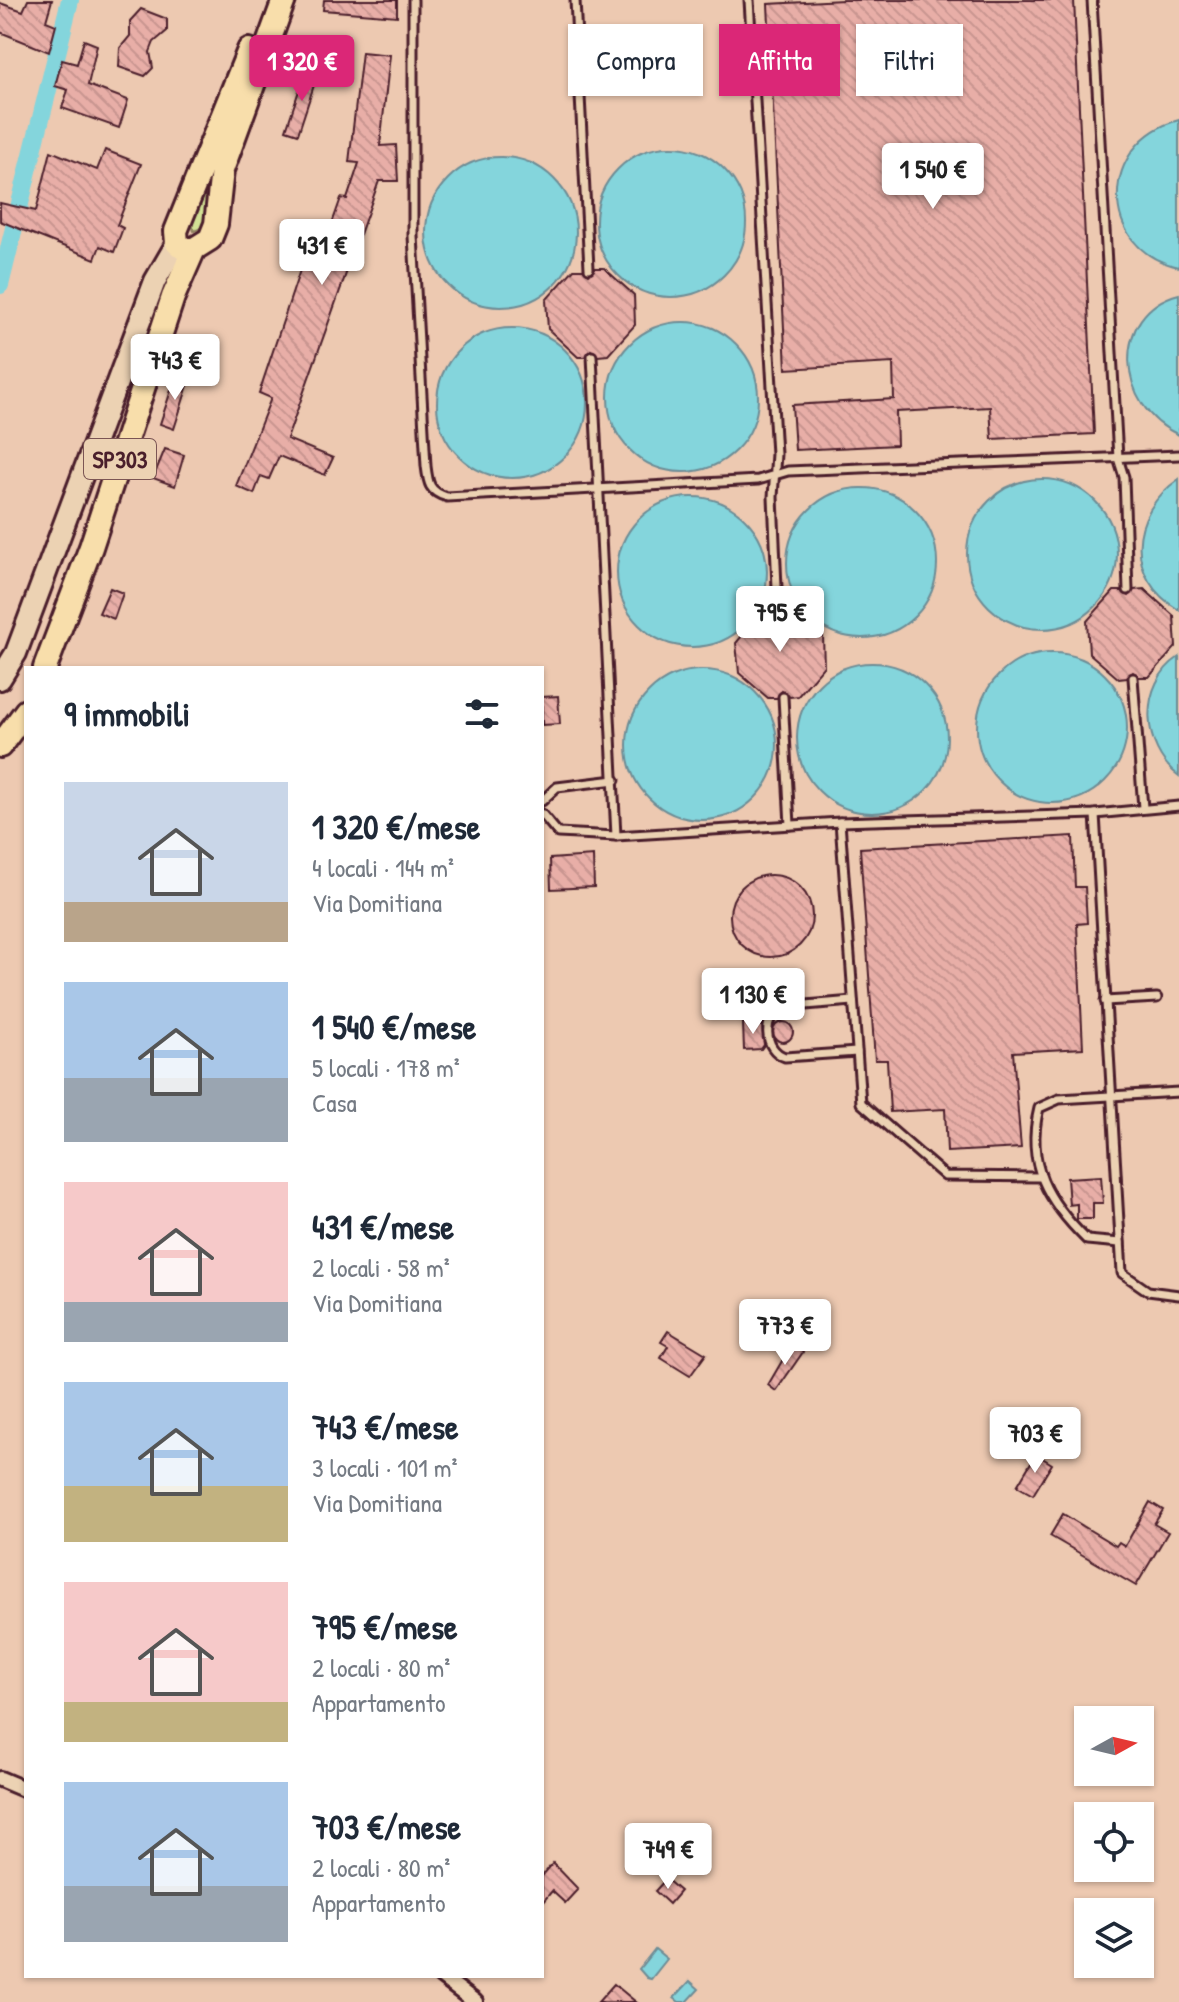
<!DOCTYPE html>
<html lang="it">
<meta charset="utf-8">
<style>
body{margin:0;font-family:"Patrick Hand",sans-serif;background:#f2f2f3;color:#1f2937;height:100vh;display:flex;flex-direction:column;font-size:30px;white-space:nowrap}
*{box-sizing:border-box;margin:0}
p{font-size:26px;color:#747a83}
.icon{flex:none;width:44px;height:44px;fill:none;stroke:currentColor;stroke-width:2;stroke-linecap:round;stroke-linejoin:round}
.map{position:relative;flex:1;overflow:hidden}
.drawer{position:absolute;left:24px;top:666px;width:520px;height:1312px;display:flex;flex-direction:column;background:#fff;border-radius:0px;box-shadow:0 2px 6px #0004}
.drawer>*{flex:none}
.banner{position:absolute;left:568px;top:24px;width:490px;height:72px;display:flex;gap:16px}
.needle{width:52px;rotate:82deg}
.controls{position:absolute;left:1074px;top:1706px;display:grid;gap:16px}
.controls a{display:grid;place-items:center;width:80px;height:80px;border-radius:0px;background:#fff;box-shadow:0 2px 6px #0004;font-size:40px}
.price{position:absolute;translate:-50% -68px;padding:0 18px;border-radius:8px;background:#fff;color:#222;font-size:26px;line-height:52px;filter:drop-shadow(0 2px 4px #0008)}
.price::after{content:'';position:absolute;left:50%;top:48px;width:24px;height:18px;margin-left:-12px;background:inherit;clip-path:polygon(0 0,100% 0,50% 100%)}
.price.current{background:#db2777;color:#fff}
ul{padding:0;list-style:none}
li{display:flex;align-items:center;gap:24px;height:200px;padding:0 40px}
li span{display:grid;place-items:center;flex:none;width:224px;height:160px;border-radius:0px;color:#555}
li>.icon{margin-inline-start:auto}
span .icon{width:96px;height:96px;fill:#fffc;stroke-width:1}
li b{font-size:34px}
h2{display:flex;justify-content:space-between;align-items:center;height:96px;padding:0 40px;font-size:34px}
.chip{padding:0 28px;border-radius:0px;background:#fff;box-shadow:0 2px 6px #0004;font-size:28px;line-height:72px}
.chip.current{background:#db2777;color:#fff}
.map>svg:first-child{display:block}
.green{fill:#d3e195;stroke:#8e8060;stroke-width:2}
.water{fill:#84d5dc;stroke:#6d8c95;stroke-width:2}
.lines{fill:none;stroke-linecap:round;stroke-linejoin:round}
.canal{stroke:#84d5dc;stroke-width:18}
.building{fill:url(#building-back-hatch);stroke:#4a1f2b;stroke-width:2}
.lane-casing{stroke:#4a1f2b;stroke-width:13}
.street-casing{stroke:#4a1f2b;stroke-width:20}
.secondary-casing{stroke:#4a1f2b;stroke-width:26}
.primary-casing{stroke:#4a1f2b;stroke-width:28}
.lane{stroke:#ecd2b3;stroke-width:7}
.street{stroke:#ecd2b3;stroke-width:14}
.secondary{stroke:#ecd2b3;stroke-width:20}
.primary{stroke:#f8deab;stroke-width:22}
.labels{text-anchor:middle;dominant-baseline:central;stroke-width:7;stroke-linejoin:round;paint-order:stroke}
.shield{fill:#ecd2b3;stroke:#7b5554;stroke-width:2}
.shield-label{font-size:24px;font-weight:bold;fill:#4a1f2b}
</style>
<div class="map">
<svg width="1179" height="2002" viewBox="0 0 1179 2002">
<defs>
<pattern id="building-back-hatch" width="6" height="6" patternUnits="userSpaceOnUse" patternTransform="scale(2)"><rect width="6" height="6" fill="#e8aea7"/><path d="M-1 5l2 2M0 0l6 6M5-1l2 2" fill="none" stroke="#c89590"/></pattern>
</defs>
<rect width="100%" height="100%" fill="#edc9b1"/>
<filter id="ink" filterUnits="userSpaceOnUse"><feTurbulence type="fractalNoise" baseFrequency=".0125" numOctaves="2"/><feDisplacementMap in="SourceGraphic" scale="16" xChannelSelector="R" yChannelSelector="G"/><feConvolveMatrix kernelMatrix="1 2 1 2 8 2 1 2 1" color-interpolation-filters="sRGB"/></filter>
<g filter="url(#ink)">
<path class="green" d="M210,181C210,200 216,224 194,231L190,216Z"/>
<g class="water">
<path d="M1179,120V267C1096,250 1099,141 1179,120Z"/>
<circle cx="671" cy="222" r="75"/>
<circle cx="501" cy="232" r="75"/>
<path d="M1179,294V435C1115,407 1110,312 1179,294Z"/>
<circle cx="683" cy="397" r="75"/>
<circle cx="512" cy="403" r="75"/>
<path d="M1179,479V610C1124,578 1129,513 1179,479Z"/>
<circle cx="1042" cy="554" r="75"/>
<circle cx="862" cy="563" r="75"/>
<circle cx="692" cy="572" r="75"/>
<circle cx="1052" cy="728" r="75"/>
<path d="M1179,657V776C1141,748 1138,684 1179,657Z"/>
<circle cx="872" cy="738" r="75"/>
<circle cx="702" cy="745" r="75"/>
<path d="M655,1949L667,1959L651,1979L647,1978L639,1969Z"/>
<path d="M690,1981L699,1989L687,2002H679L674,1998Z"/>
</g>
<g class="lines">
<path class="canal" d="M0,285L70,0"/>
</g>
<g class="building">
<path d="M28,0H52L46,21L56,25L49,52L0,32V3L23,11Z"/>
<path d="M324,0H397V16L323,10Z"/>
<path d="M843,0H1074L1094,434L992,439L990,407L896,412L897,445L795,450L792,405L894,399L893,363L786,369L768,4Z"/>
<path d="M141,9L167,19V31L154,42L150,52L153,68L145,76L119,67L120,48L130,36V21Z"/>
<path d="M84,40L97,45L88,85L128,100L119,128L62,108L68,90L55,86L62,60L77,64Z"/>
<path d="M362,52L390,55L380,146L396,145L398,181H379L287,439L333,458L325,475L279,456L269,479L261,476L254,494L236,486L271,398L259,393L301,267L315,272L341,198L347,199L359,163L349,162Z"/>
<path d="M305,72L317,76L298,134L286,130Z"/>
<path d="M105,150L141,164L117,225L123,228L114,252L100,246L95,259L0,221V203L36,211L51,151L97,170Z"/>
<path d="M595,268H604L634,295L635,325L608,355L598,356L591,350L586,357H578L548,329L546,300L574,269H583L589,274Z"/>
<path d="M176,375L190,379L174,429L160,424Z"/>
<path d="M165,449L184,455L175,486L153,478Z"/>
<path d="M110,588L123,593L114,619L99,613Z"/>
<path d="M1144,589L1174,616L1176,647L1149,677H1139L1133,672L1127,678L1119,679L1089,653L1087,621L1114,591H1122L1129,596L1134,590Z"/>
<path d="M784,609H792L823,636L824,666L798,696L790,697L782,691L777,698H768L739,673L736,643L763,611L772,610L779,616Z"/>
<path d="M558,696L560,724L542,725V697Z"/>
<path d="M1073,836L1075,887H1085L1087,923L1077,924L1083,1048L1013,1052L1021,1148L947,1152L945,1109L890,1112L887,1060H875L860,848Z"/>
<path d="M593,856L594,887L551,889L550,859Z"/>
<circle cx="771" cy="916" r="41"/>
<circle cx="783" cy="1032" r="10"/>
<path d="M762,1022L764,1045L761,1049L744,1050L743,1023Z"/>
<path d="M1101,1176L1103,1203H1093V1219H1077V1204L1069,1205L1067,1178Z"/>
<path d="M668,1331L706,1354L690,1376L661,1358L668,1346L661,1342Z"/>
<path d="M792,1344L803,1352L776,1391L768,1385Z"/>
<path d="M1036,1454L1052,1464L1033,1495L1017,1486Z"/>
<path d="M1150,1502L1163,1510L1154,1524L1168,1532L1136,1586L1050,1536L1063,1514L1116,1546L1119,1542L1125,1546Z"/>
<path d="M553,1863L578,1889L565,1903L552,1891L542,1903V1876Z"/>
<path d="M666,1879L680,1891L669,1904L655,1891Z"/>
<path d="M614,1984L636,2002H598Z"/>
</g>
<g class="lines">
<g class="lane-casing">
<g id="lane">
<path d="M413,0V236L426,466C428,483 429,492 447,497L758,480L788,471L1179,455"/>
<path d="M575,0L589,268"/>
<path d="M749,0L776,454L773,497L778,610"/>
<path d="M1092,0L1118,458L1124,477L1128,590"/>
<path d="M592,356L616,836"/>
<path d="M1133,678L1143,808"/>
<path d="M783,697L790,825"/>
<path d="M542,801L557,787L615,780"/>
<path d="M542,814L558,833L616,836L840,822L1095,814L1179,806"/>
<path d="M1095,814L1122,1273L1148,1291L1179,1295"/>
<path d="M840,822L861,1103L945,1176L1040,1177"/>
<path d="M853,1001L782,1007C762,1016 763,1050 785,1057L857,1052"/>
<path d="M1105,1001L1157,998"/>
<path d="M1120,1243L1087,1240C1048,1202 1025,1164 1039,1108L1059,1099L1179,1092"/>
</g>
</g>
<g class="street-casing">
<g id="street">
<path d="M0,1779L26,1790"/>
<path d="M441,1976L475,2002"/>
</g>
</g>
<g class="secondary-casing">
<path id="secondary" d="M0,679L16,653L155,281L177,243"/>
</g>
<g class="primary-casing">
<g id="primary">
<path d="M194,249H184L177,243L176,231L249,50"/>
<path d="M45,668L91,547L173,297L194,249L210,239L216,224L222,170L284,0"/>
<path d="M0,746L26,711"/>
</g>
</g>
<use href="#lane" class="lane"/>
<use href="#street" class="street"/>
<use href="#secondary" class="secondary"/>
<use href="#primary" class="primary"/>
</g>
</g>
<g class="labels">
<rect class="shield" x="84" y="439" width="72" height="40" rx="6"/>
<g class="shield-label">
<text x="120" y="459">SP303</text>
</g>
</g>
</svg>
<div class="controls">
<a><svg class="needle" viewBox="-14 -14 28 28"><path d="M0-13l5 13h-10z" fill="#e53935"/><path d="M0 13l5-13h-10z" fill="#747a83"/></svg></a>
<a><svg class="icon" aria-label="locate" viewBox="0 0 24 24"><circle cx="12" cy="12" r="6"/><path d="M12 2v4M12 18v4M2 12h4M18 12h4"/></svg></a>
<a><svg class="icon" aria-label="layers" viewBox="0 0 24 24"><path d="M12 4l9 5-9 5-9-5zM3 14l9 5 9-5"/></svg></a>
</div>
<b class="price current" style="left:302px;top:103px">1 320 €</b>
<b class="price" style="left:933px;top:211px">1 540 €</b>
<b class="price" style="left:322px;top:287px">431 €</b>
<b class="price" style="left:175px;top:402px">743 €</b>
<b class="price" style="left:780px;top:654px">795 €</b>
<b class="price" style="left:753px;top:1036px">1 130 €</b>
<b class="price" style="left:785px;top:1367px">773 €</b>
<b class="price" style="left:1035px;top:1475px">703 €</b>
<b class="price" style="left:668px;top:1891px">749 €</b>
<div class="banner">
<a class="chip">Compra</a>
<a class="chip current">Affitta</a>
<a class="chip">Filtri</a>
</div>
<section class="drawer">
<h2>9 immobili<svg class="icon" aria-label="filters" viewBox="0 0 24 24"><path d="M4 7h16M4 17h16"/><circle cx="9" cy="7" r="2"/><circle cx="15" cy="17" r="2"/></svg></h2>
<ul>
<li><span style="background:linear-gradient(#c9d6e8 75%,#b9a48a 0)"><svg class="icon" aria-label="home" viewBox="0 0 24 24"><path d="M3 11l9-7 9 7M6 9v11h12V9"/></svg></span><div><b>1 320 €/mese</b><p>4 locali · 144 m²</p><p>Via Domitiana</p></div></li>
<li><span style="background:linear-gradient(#a9c7e8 60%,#9aa5b1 0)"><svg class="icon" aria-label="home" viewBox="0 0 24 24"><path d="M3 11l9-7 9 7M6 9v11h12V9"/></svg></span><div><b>1 540 €/mese</b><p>5 locali · 178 m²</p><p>Casa</p></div></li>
<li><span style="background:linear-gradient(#f6c9c9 75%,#9aa5b1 0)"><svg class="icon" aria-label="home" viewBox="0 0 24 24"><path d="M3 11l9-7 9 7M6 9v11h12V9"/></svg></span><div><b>431 €/mese</b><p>2 locali · 58 m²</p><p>Via Domitiana</p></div></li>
<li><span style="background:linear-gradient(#a9c7e8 65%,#c2b280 0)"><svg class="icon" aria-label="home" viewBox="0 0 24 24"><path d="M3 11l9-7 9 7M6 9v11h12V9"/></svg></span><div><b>743 €/mese</b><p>3 locali · 101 m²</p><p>Via Domitiana</p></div></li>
<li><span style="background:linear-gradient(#f6c9c9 75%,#c2b280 0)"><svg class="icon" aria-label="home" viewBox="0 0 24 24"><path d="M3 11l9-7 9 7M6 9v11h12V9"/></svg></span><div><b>795 €/mese</b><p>2 locali · 80 m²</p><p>Appartamento</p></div></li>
<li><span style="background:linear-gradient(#a9c7e8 65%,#9aa5b1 0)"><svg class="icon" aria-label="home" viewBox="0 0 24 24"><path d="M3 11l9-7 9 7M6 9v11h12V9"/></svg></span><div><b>703 €/mese</b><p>2 locali · 80 m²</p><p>Appartamento</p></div></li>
</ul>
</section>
</div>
